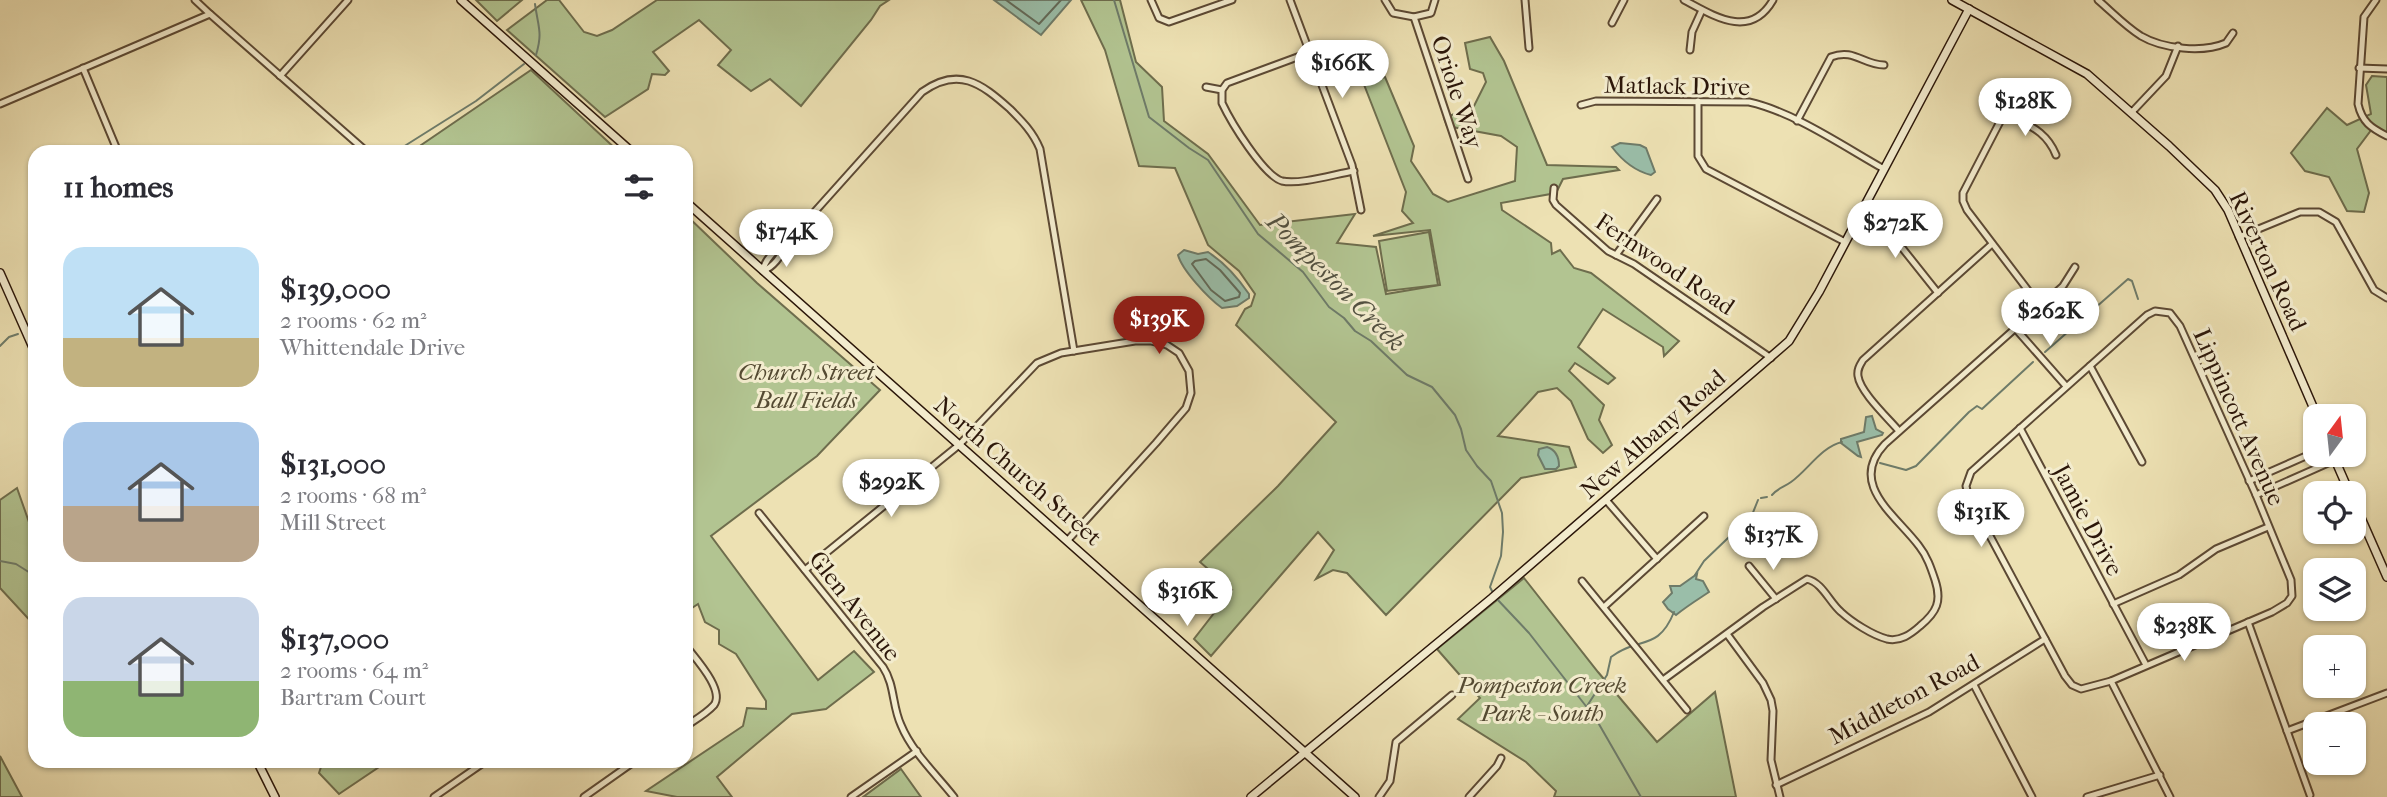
<!DOCTYPE html>
<meta charset="utf-8">
<style>
body{margin:0;font-family:"IM FELL French Canon",serif;background:#f7f7f7;color:#2b2b33;height:100vh;display:flex;flex-direction:column;font-size:26px;white-space:nowrap}
*{box-sizing:border-box;margin:0}
p{font-size:23px;color:#7c7c81}
.icon{flex:none;width:38px;height:38px;fill:none;stroke:currentColor;stroke-width:2;stroke-linecap:round;stroke-linejoin:round}
.map{position:relative;flex:1;overflow:hidden}
.side{position:absolute;left:28px;top:145px;width:665px;height:623px;display:flex;flex-direction:column;background:#fff;border-radius:21px;box-shadow:0 2px 5px #0004}
.side>*{flex:none}
.needle{width:46px;rotate:15deg}
.tools{position:absolute;left:2303px;top:404px;display:grid;gap:14px}
.tools a{display:grid;place-items:center;width:63px;height:63px;border-radius:14px;background:#fff;box-shadow:0 2px 5px #0004;font-size:35px}
.price{position:absolute;translate:-50% -60px;padding:0 16px;border-radius:24px;background:#fff;color:#222;font-size:23px;line-height:46px;filter:drop-shadow(0 2px 4px #0008)}
.price::after{content:'';position:absolute;left:50%;top:42px;width:21px;height:16px;margin-left:-10px;background:inherit;clip-path:polygon(0 0,100% 0,50% 100%)}
.price.active{background:#8f2418;color:#fff}
ul{padding:0;list-style:none}
li{display:flex;align-items:center;gap:21px;height:175px;padding:0 35px}
li span{display:grid;place-items:center;flex:none;width:196px;height:140px;border-radius:21px;color:#555}
li>.icon{margin-inline-start:auto}
span .icon{width:84px;height:84px;fill:#fffc;stroke-width:1}
li b{font-size:30px}
h2{display:flex;justify-content:space-between;align-items:center;height:84px;padding:0 35px;font-size:30px}
.map>svg:first-child{display:block}
.green{fill:#b2c491;stroke:#6e6d4d;stroke-width:2}
.water{fill:#9abea9;stroke:#6e7b69;stroke-width:2}
.lines{fill:none;stroke-linecap:round;stroke-linejoin:round}
.shore{stroke:#626a59;stroke-width:2}
.stream{stroke:#6e7b69;stroke-width:2}
.minor-casing{stroke:#5c4934;stroke-width:9}
.secondary-casing{stroke:#2b1609;stroke-width:10}
.minor{stroke:#f3ecce;stroke-width:5}
.secondary{stroke:#f3ecce;stroke-width:7}
.labels{text-anchor:middle;dominant-baseline:central;stroke-width:6;stroke-linejoin:round;paint-order:stroke}
.street-label{font-size:24px;fill:#2b1609;stroke:#f3ecce}
.park-label{font-size:24px;font-style:italic;fill:#544a32;stroke:#f3ecce}
.water-label{font-size:26px;font-style:italic;fill:#525141;stroke:#f3ecce}
</style>
<div class="map">
<svg width="2387" height="797" viewBox="0 0 2387 797">
<rect width="100%" height="100%" fill="#ede1b3"/>
<filter id="stains"><feTurbulence type="fractalNoise" baseFrequency=".00286" numOctaves="4"/><feColorMatrix values="0 0 0 0 .2 0 0 0 0 .09 0 0 0 0 .02 0 0 0 .5 -.17"/></filter>
<radialGradient id="worn" r=".72"><stop offset=".6" stop-color="#630" stop-opacity="0"/><stop offset="1" stop-color="#630" stop-opacity=".3"/></radialGradient>
<g class="green">
<path d="M476,0H522L497,21Z"/>
<path d="M547,0H559L584,32L597,36L612,30L657,0H889L880,6L871,20L801,106L770,79L751,91L718,65L731,50L699,20L653,52L669,71L665,75L652,74L648,89L605,117L507,30Z"/>
<path d="M1081,0H1120L1136,62L1162,87L1164,121L1208,154L1260,225L1355,214L1337,243L1376,247L1386,294L1440,285L1430,230L1373,236L1413,223L1402,211L1406,192L1363,82L1385,77L1414,146L1411,161L1433,194L1448,202L1515,181L1517,147L1501,136L1447,126L1444,118L1474,106L1486,82L1483,73L1470,69L1465,43L1490,37L1504,61L1547,165L1616,167L1619,170L1563,179L1556,193L1501,203L1502,210L1551,243L1552,254L1560,250L1574,268L1591,273L1679,341L1664,356L1663,347L1603,309L1578,347L1615,378L1608,384L1575,363L1569,371L1604,405L1599,420L1612,445L1603,453L1588,439L1571,401L1557,388L1538,392L1498,436L1569,447L1576,467L1521,478L1386,615L1347,573L1333,570L1316,579L1334,550L1318,532L1211,656L1194,639L1232,590L1200,562L1278,486L1336,422L1236,325L1245,309L1251,306L1255,294L1239,271L1208,245L1175,168L1139,166L1105,50Z"/>
<path d="M531,70L619,152H411Z"/>
<path d="M2372,76L2387,77V136L2372,129L2357,149L2369,193L2364,212L2347,211L2329,177L2305,171L2291,153L2327,108L2347,125L2371,114L2366,85Z"/>
<path d="M686,215L757,283L880,390L817,456L711,536L818,680L854,651L874,672L826,709L792,714L717,777L732,797H677L646,791L743,726L747,708L766,709V701L736,654L719,644V630L705,622L698,604L686,612Z"/>
<path d="M1429,232L1438,285L1387,291L1379,241Z"/>
<path d="M17,488L30,525L35,530V626L0,588V500Z"/>
<path d="M1524,578L1598,672L1657,742L1715,692L1736,797H1554L1556,791L1526,762L1458,719L1480,698L1437,649Z"/>
<path d="M0,756L22,797H0Z"/>
<path d="M323,761H388L339,794L319,773Z"/>
<path d="M901,769L921,797H863Z"/>
</g>
<g class="water">
<path d="M994,0H1071L1041,35Z"/>
<path d="M1620,143L1640,145L1646,148L1655,172L1651,175C1635,171 1621,159 1612,147Z"/>
<path d="M1184,250L1198,254L1208,252C1225,263 1238,278 1249,294V298L1237,306L1222,308C1208,298 1182,270 1178,255Z"/>
<path d="M1872,416L1876,429L1883,433L1882,435L1857,442L1861,457L1858,456L1841,443V439L1864,432L1866,417Z"/>
<path d="M1547,447C1556,450 1559,457 1559,466L1556,469H1545L1538,455L1539,449Z"/>
<path d="M1697,574L1696,579L1703,581L1709,592C1697,600 1687,606 1676,615L1668,609L1663,602L1672,593L1670,586H1680Z"/>
</g>
<g class="lines">
<g class="shore">
<path d="M1006,0L1039,24L1061,0"/>
<path d="M1206,259L1220,270L1240,293L1239,297L1225,301L1211,290L1192,264L1195,261Z"/>
</g>
<g class="stream">
<path d="M1114,0L1149,117L1189,148L1208,160L1258,234L1303,272L1329,307L1344,318L1355,331L1371,341L1407,375L1432,387L1455,415L1461,429L1466,450L1477,466L1491,481L1502,513L1503,532L1501,556L1490,587L1493,593"/>
<path d="M535,4C538,27 543,32 536,55"/>
<path d="M395,152L476,101L524,64"/>
<path d="M0,346L9,337L18,334"/>
<path d="M2045,352L2128,279L2132,281L2138,299"/>
<path d="M1880,463L1906,470L1916,466L1969,412L1977,406L1982,409L2033,362"/>
<path d="M1772,495C1778,488 1784,487 1791,482C1808,470 1821,447 1842,442"/>
<path d="M1761,498L1767,497"/>
<path d="M0,561L16,564L35,576"/>
<path d="M1695,575L1704,561L1752,515L1758,500"/>
<path d="M1496,598L1529,633L1596,719L1641,797"/>
<path d="M1587,706L1607,675L1611,657C1638,636 1658,652 1674,612"/>
</g>
<g class="minor-casing">
<g id="minor">
<path d="M195,0L210,14"/>
<path d="M1151,0L1159,18L1169,22L1232,0"/>
<path d="M1290,0L1352,165L1361,210"/>
<path d="M1385,0L1393,13L1414,17L1431,13L1435,0"/>
<path d="M1525,0L1529,48"/>
<path d="M1684,0C1714,16 1750,40 1773,0"/>
<path d="M2098,0C2112,12 2125,26 2141,36C2163,49 2203,53 2226,43L2233,33"/>
<path d="M2376,0L2364,17L2358,104C2362,122 2371,128 2387,136"/>
<path d="M1414,17L1468,179"/>
<path d="M1612,23L1624,0"/>
<path d="M1690,50L1692,32L1702,10"/>
<path d="M1311,52L1227,83L1222,90V103C1231,122 1263,175 1282,181C1300,185 1335,174 1354,171"/>
<path d="M83,68L118,152"/>
<path d="M2359,68L2387,69"/>
<path d="M280,76L348,0"/>
<path d="M1206,87L1222,90"/>
<path d="M2009,89L2005,112L1963,193V201L1967,210L2040,306"/>
<path d="M1698,101V156L1706,169L1845,242"/>
<path d="M0,104L210,14L367,152"/>
<path d="M1581,105L1596,101L1749,102C1794,112 1843,146 1884,169"/>
<path d="M2005,112C2027,125 2046,130 2056,155"/>
<path d="M2132,112L2166,76L2178,46"/>
<path d="M1797,121L1831,57C1854,48 1863,65 1884,65"/>
<path d="M1554,188L1553,200L1556,205L1608,251L1634,264L1771,358"/>
<path d="M1857,220L1899,244L1938,293"/>
<path d="M2239,237L2300,212H2319L2336,222L2374,290L2387,298"/>
<path d="M1616,255L1657,199"/>
<path d="M763,271C764,261 774,250 784,246L922,92C958,66 981,83 1010,109C1022,121 1033,132 1040,149L1074,351"/>
<path d="M763,271C773,267 782,256 784,246"/>
<path d="M2155,311L2170,313L2180,326L2256,495L2291,580L2292,596L2287,603L2272,612L2111,681L2081,689L2072,685L2065,676L1968,495L1966,486L1971,472L2147,315Z"/>
<path d="M2015,328L2066,386"/>
<path d="M2090,366L2142,462"/>
<path d="M2020,428L2146,665"/>
<path d="M1899,431C1888,418 1860,392 1858,376C1857,369 1860,365 1863,360L1992,244"/>
<path d="M2249,481L2315,452"/>
<path d="M2256,495L2335,460"/>
<path d="M1606,500L1657,559"/>
<path d="M759,513L883,667C895,685 892,706 901,725C912,752 936,774 954,797"/>
<path d="M1749,566L1776,599"/>
<path d="M805,570L959,445L1037,363L1061,353L1135,341H1151L1167,345L1179,353L1189,371L1191,393L1186,408L1156,443L1067,541"/>
<path d="M1582,581L1687,710"/>
<path d="M2113,604L2179,575L2216,549L2268,527"/>
<path d="M1605,606L1704,516"/>
<path d="M2248,622L2310,795"/>
<path d="M1727,634L1763,683L1771,700L1773,711L1771,760L1780,797"/>
<path d="M686,646C695,658 725,690 714,705C707,713 695,720 686,726"/>
<path d="M1663,680L1763,607L1807,579C1823,583 1829,602 1841,612C1852,622 1872,635 1887,639C1900,642 1911,634 1920,626C1937,612 1942,601 1935,580C1931,568 1927,556 1919,546C1896,515 1847,484 1885,444L2063,286L2075,267"/>
<path d="M2111,681L2170,797"/>
<path d="M1974,685L2032,797"/>
<path d="M2287,731L2387,693"/>
<path d="M1776,785L1929,712L2045,639"/>
<path d="M434,797L486,761"/>
<path d="M584,797L635,761"/>
<path d="M851,797L917,751"/>
<path d="M1379,797L1390,781L1396,742L1452,695"/>
<path d="M1469,797L1497,766L1501,758"/>
<path d="M2087,797L2160,775"/>
</g>
</g>
<g class="secondary-casing">
<g id="secondary">
<path d="M461,0L632,152"/>
<path d="M1952,0L2087,74L2169,146L2215,190L2228,210L2317,416"/>
<path d="M686,202L1355,797"/>
<path d="M0,273L35,352"/>
<path d="M2333,455L2350,494"/>
<path d="M2354,502L2387,577"/>
<path d="M257,761L275,797"/>
<path d="M1251,797L1492,598L1789,341L1819,292L1969,9"/>
</g>
</g>
<use href="#minor" class="minor"/>
<use href="#secondary" class="secondary"/>
</g>
<g class="labels">
<g class="street-label">
<text transform="translate(1677 86) rotate(1)">Matlack Drive</text>
<text transform="translate(1457 92) rotate(72)">Oriole Way</text>
<text transform="translate(2268 261) rotate(65)">Riverton Road</text>
<text transform="translate(1665 264) rotate(34)">Fernwood Road</text>
<text transform="translate(2239 417) rotate(66)">Lippincott Avenue</text>
<text transform="translate(1653 434) rotate(-41)">New Albany Road</text>
<text transform="translate(1018 471) rotate(41)">North Church Street</text>
<text transform="translate(2088 520) rotate(62)">Jamie Drive</text>
<text transform="translate(855 606) rotate(52)">Glen Avenue</text>
<text transform="translate(1904 699) rotate(-28)">Middleton Road</text>
</g>
<g class="park-label">
<text x="806" y="372">Church Street<tspan x="806" dy="28">Ball Fields</tspan></text>
<text x="1542" y="685">Pompeston Creek<tspan x="1542" dy="28">Park - South</tspan></text>
</g>
<g class="water-label">
<text transform="translate(1336 282) rotate(45)">Pompeston Creek</text>
</g>
</g>
<rect width="100%" height="100%" filter="url(#stains)"/>
<rect width="100%" height="100%" fill="url(#worn)"/>
</svg>
<div class="tools">
<a><svg class="needle" viewBox="-14 -14 28 28"><path d="M0-13l5 13h-10z" fill="#e53935"/><path d="M0 13l5-13h-10z" fill="#7c7c81"/></svg></a>
<a><svg class="icon" aria-label="locate" viewBox="0 0 24 24"><circle cx="12" cy="12" r="6"/><path d="M12 2v4M12 18v4M2 12h4M18 12h4"/></svg></a>
<a><svg class="icon" aria-label="layers" viewBox="0 0 24 24"><path d="M12 4l9 5-9 5-9-5zM3 14l9 5 9-5"/></svg></a>
<a>+</a>
<a>−</a>
</div>
<b class="price" style="left:1342px;top:100px">$166K</b>
<b class="price" style="left:2025px;top:138px">$128K</b>
<b class="price" style="left:1895px;top:260px">$272K</b>
<b class="price" style="left:786px;top:269px">$174K</b>
<b class="price" style="left:2050px;top:348px">$262K</b>
<b class="price active" style="left:1159px;top:356px">$139K</b>
<b class="price" style="left:891px;top:519px">$292K</b>
<b class="price" style="left:1981px;top:549px">$131K</b>
<b class="price" style="left:1773px;top:572px">$137K</b>
<b class="price" style="left:1187px;top:628px">$316K</b>
<b class="price" style="left:2184px;top:663px">$238K</b>
<section class="side">
<h2>11 homes<svg class="icon" aria-label="filters" viewBox="0 0 24 24"><path d="M4 7h16M4 17h16"/><circle cx="9" cy="7" r="2"/><circle cx="15" cy="17" r="2"/></svg></h2>
<ul>
<li><span style="background:linear-gradient(#bfe0f5 65%,#c2b280 0)"><svg class="icon" aria-label="home" viewBox="0 0 24 24"><path d="M3 11l9-7 9 7M6 9v11h12V9"/></svg></span><div><b>$139,000</b><p>2 rooms · 62 m²</p><p>Whittendale Drive</p></div></li>
<li><span style="background:linear-gradient(#a9c7e8 60%,#b9a48a 0)"><svg class="icon" aria-label="home" viewBox="0 0 24 24"><path d="M3 11l9-7 9 7M6 9v11h12V9"/></svg></span><div><b>$131,000</b><p>2 rooms · 68 m²</p><p>Mill Street</p></div></li>
<li><span style="background:linear-gradient(#c9d6e8 60%,#8fb573 0)"><svg class="icon" aria-label="home" viewBox="0 0 24 24"><path d="M3 11l9-7 9 7M6 9v11h12V9"/></svg></span><div><b>$137,000</b><p>2 rooms · 64 m²</p><p>Bartram Court</p></div></li>
</ul>
</section>
</div>
